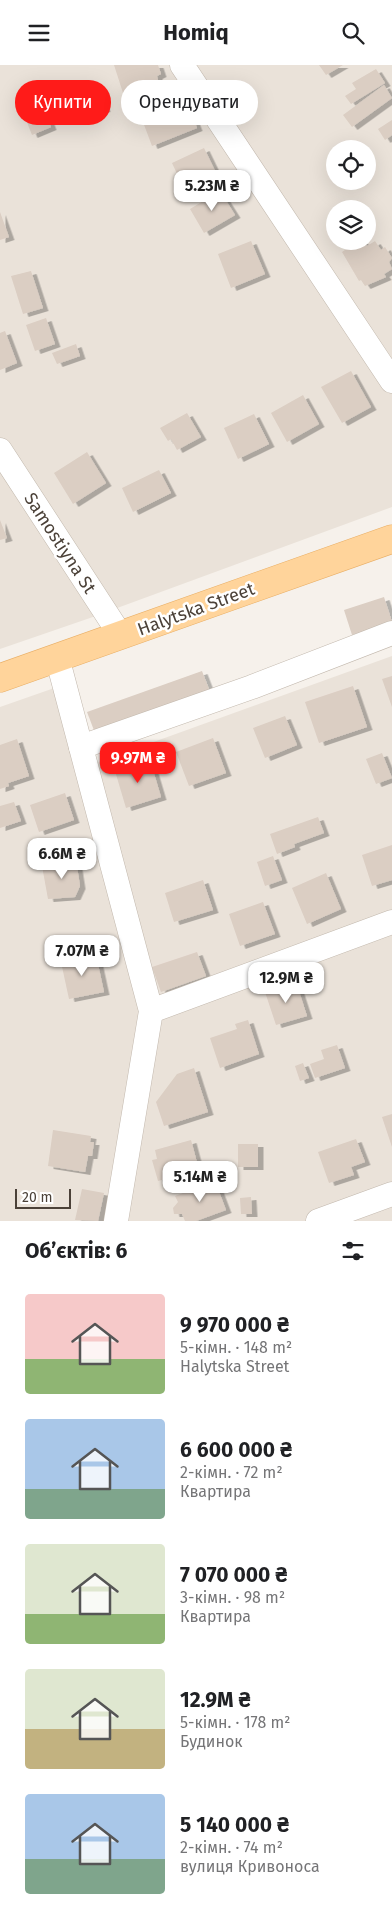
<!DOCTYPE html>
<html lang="uk">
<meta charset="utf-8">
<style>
body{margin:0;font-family:"Fira Sans",sans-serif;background:#f2f2f2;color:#202124;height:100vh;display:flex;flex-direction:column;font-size:19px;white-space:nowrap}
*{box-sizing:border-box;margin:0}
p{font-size:16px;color:#757577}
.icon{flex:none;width:28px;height:28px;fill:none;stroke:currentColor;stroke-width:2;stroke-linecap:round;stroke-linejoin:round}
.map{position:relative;height:1156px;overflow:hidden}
.details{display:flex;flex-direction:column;background:#fff;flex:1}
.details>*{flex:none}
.guide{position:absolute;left:15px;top:15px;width:362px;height:45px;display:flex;gap:10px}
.controls{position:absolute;left:326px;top:75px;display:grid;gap:10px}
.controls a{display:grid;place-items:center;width:50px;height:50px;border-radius:50%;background:#fff;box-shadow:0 5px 20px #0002;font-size:25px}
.scale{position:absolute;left:15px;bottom:12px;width:56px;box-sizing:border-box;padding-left:5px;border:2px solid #4b4138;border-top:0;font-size:14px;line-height:18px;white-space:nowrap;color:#4b4138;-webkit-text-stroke:4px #fff;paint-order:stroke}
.price{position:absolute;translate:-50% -42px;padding:0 11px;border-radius:10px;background:#fff;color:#222;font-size:16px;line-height:32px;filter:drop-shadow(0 1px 2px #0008)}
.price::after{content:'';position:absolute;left:50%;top:30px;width:15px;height:11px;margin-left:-8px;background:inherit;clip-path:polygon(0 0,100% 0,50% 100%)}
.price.selected{background:#ff1b19;color:#fff}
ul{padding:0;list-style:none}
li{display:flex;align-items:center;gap:15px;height:125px;padding:0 25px}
li span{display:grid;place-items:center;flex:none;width:140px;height:100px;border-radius:5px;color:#555}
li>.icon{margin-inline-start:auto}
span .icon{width:60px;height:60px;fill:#fffc;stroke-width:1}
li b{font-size:21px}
h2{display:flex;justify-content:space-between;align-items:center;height:60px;padding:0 25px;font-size:21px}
.chip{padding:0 18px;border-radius:22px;background:#fff;box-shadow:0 5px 20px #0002;font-size:18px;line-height:45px}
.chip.selected{background:#ff1b19;color:#fff}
header{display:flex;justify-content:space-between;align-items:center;height:65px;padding:0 25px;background:#fff;font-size:22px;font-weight:700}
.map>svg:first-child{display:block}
.residential{fill:#eae2d9;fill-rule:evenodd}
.building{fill:#dbcec3;filter:url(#shadow)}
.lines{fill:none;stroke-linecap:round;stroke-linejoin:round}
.minor-casing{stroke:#c2b8ad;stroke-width:25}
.major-casing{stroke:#e9af66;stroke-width:29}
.minor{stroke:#fff;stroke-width:24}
.major{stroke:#ffd49b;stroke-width:28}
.labels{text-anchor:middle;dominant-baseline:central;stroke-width:5;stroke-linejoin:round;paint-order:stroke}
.street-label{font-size:18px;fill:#4b4138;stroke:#fff}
</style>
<header><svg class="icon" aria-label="menu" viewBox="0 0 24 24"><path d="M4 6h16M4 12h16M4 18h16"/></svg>Homiq<svg class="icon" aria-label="search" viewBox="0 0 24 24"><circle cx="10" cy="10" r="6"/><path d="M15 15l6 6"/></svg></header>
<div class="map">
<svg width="392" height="1156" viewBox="0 0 392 1156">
<defs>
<filter id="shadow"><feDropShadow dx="5.5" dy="3" stdDeviation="0" flood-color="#0004"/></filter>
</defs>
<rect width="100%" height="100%" fill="#f6f1eb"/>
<g class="residential">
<path d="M0,0H392V442L90,553L0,584ZM335,84H368V116H335ZM335,144H368V176H335Z"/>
<path d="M392,591V1156H0V642L60,621L76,705Z"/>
</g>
<g class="building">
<path d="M114,0H158L161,9L157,11L159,19L124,31Z"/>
<path d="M319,0H343L326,10Z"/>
<path d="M376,4L385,18L351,39L345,31L356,24L352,18Z"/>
<path d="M384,20L392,33L352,62L343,50Z"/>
<path d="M37,24L51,62L32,70L17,32Z"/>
<path d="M101,30L105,44L70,55L66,41Z"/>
<path d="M185,32L197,63L152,81L140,49Z"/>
<path d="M392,55V70L385,75L378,64Z"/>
<path d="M204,83L218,112L186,128L172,98Z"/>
<path d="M220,126L235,150L204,168L190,144Z"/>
<path d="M0,147L9,172L0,175Z"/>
<path d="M251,176L265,209L231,223L218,189Z"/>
<path d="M358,176H363L367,181L375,176L381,185L385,182L392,193L389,197L392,204L384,209L386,212L365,221L361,215L359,216L342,187Z"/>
<path d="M31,206L43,243L23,249L11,211Z"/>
<path d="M46,253L55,279L35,286L26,260Z"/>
<path d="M5,266L17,298L0,305V268Z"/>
<path d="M76,279L80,291L57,299L52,288Z"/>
<path d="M351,306L371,342L342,358L321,322Z"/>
<path d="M303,330L319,359L287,377L271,348Z"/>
<path d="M187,348L201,372L177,385L171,374L168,376L160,363Z"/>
<path d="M254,349L269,379L238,394L224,363Z"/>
<path d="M87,387L106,418L73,439L54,408Z"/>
<path d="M159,405L171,428L133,447L122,423Z"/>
<path d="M0,455L7,473L0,475Z"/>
<path d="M384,532L392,557L352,570L344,545Z"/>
<path d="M202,606L212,632L95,668L87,647Z"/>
<path d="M392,611V642L382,614Z"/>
<path d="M353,621L367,662L319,678L305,637Z"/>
<path d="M285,651L297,680L265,693L253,663Z"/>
<path d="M213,673L226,708L189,721L176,687Z"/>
<path d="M17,674L29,711L8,718L9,721L0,724V680Z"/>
<path d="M382,688L392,713L376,719L366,694Z"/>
<path d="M150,695L161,732L126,743L115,706Z"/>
<path d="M65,728L74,755L39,767L30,740Z"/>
<path d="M14,737L21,756L0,763V741Z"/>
<path d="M318,752L324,768L294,779L295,782L277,789L270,769Z"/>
<path d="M392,780V815L372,821L362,790Z"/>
<path d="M273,791L282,815L265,821L257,797Z"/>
<path d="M76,795L80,821L75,832L48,834L42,801Z"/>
<path d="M326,808L341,844L307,859L292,823Z"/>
<path d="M203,815L213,845L174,857L165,828Z"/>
<path d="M263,837L275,869L240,881L229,849Z"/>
<path d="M197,887L206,911L161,927L152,902Z"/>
<path d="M96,890L104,927L69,934L61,897Z"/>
<path d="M296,917L307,951L276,960L265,927Z"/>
<path d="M248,955L259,989L220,1003L210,973L237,964L235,959Z"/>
<path d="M337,980L345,1003L315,1013L310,999L324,994L321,985Z"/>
<path d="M303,998L309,1013L300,1016L295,1001Z"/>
<path d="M194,1003L208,1047L164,1061L156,1037L177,1009Z"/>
<path d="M392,1049V1082L382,1052Z"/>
<path d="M53,1065L91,1071L90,1077H94L92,1091H88L85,1107L48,1101Z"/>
<path d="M356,1074L365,1097L351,1102L354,1110L329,1118L318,1087Z"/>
<path d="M191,1075L199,1105L158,1116L152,1095L157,1094L155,1085Z"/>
<rect x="238" y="1079" width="20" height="23"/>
<path d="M215,1116L226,1145L196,1156H185L182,1149H174L173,1143L178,1137L175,1131Z"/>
<path d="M82,1124L104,1128L98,1156L75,1155Z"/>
<path d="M251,1132L252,1149H241L240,1133Z"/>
</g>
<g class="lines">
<g class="minor-casing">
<g id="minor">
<path d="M182,0L392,316"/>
<path d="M0,385L121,571"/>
<path d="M57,592L151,946L116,1156"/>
<path d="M81,682L252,622L392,568"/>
<path d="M151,946L392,857"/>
<path d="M318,1156L392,1129"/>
</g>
</g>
<g class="major-casing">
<path id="major" d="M0,613L392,474"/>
</g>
<use href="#minor" class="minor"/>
<use href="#major" class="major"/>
</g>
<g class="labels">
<g class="street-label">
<text transform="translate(60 478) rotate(57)">Samostiyna St</text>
<text transform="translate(196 544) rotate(-20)">Halytska Street</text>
</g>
</g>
</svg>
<div class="controls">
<a><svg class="icon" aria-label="locate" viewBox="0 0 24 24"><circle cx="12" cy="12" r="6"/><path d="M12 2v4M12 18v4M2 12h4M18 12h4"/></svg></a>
<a><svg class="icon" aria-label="layers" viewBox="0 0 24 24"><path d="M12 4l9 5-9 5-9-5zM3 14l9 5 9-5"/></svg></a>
</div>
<div class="scale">20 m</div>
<b class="price" style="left:212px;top:147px">5.23M ₴</b>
<b class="price selected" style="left:138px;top:719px">9.97M ₴</b>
<b class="price" style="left:62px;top:815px">6.6M ₴</b>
<b class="price" style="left:82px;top:912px">7.07M ₴</b>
<b class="price" style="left:286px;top:939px">12.9M ₴</b>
<b class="price" style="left:200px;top:1138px">5.14M ₴</b>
<div class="guide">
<a class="chip selected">Купити</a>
<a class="chip">Орендувати</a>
</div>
</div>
<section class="details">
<h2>Об’єктів: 6<svg class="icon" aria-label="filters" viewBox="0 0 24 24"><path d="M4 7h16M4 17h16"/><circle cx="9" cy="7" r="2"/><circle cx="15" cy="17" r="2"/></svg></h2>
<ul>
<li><span style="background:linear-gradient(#f6c9c9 65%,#8fb573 0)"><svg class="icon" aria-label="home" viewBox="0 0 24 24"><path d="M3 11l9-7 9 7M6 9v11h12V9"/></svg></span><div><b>9 970 000 ₴</b><p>5-кімн. · 148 m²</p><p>Halytska Street</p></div></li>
<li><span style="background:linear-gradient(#a9c7e8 70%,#7fa58c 0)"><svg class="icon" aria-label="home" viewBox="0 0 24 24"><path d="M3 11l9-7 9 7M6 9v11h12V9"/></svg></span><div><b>6 600 000 ₴</b><p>2-кімн. · 72 m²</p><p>Квартира</p></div></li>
<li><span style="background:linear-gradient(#dfe7d0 70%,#8fb573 0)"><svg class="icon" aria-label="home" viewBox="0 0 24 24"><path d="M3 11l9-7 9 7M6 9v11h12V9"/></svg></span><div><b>7 070 000 ₴</b><p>3-кімн. · 98 m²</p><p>Квартира</p></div></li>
<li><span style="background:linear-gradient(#dfe7d0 60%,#c2b280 0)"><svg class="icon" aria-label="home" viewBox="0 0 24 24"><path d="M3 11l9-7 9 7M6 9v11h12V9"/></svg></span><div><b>12.9M ₴</b><p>5-кімн. · 178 m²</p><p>Будинок</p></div></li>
<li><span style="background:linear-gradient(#a9c7e8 65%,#7fa58c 0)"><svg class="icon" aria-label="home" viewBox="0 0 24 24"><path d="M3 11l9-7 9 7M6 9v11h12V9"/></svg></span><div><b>5 140 000 ₴</b><p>2-кімн. · 74 m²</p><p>вулиця Кривоноса</p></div></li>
</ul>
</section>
